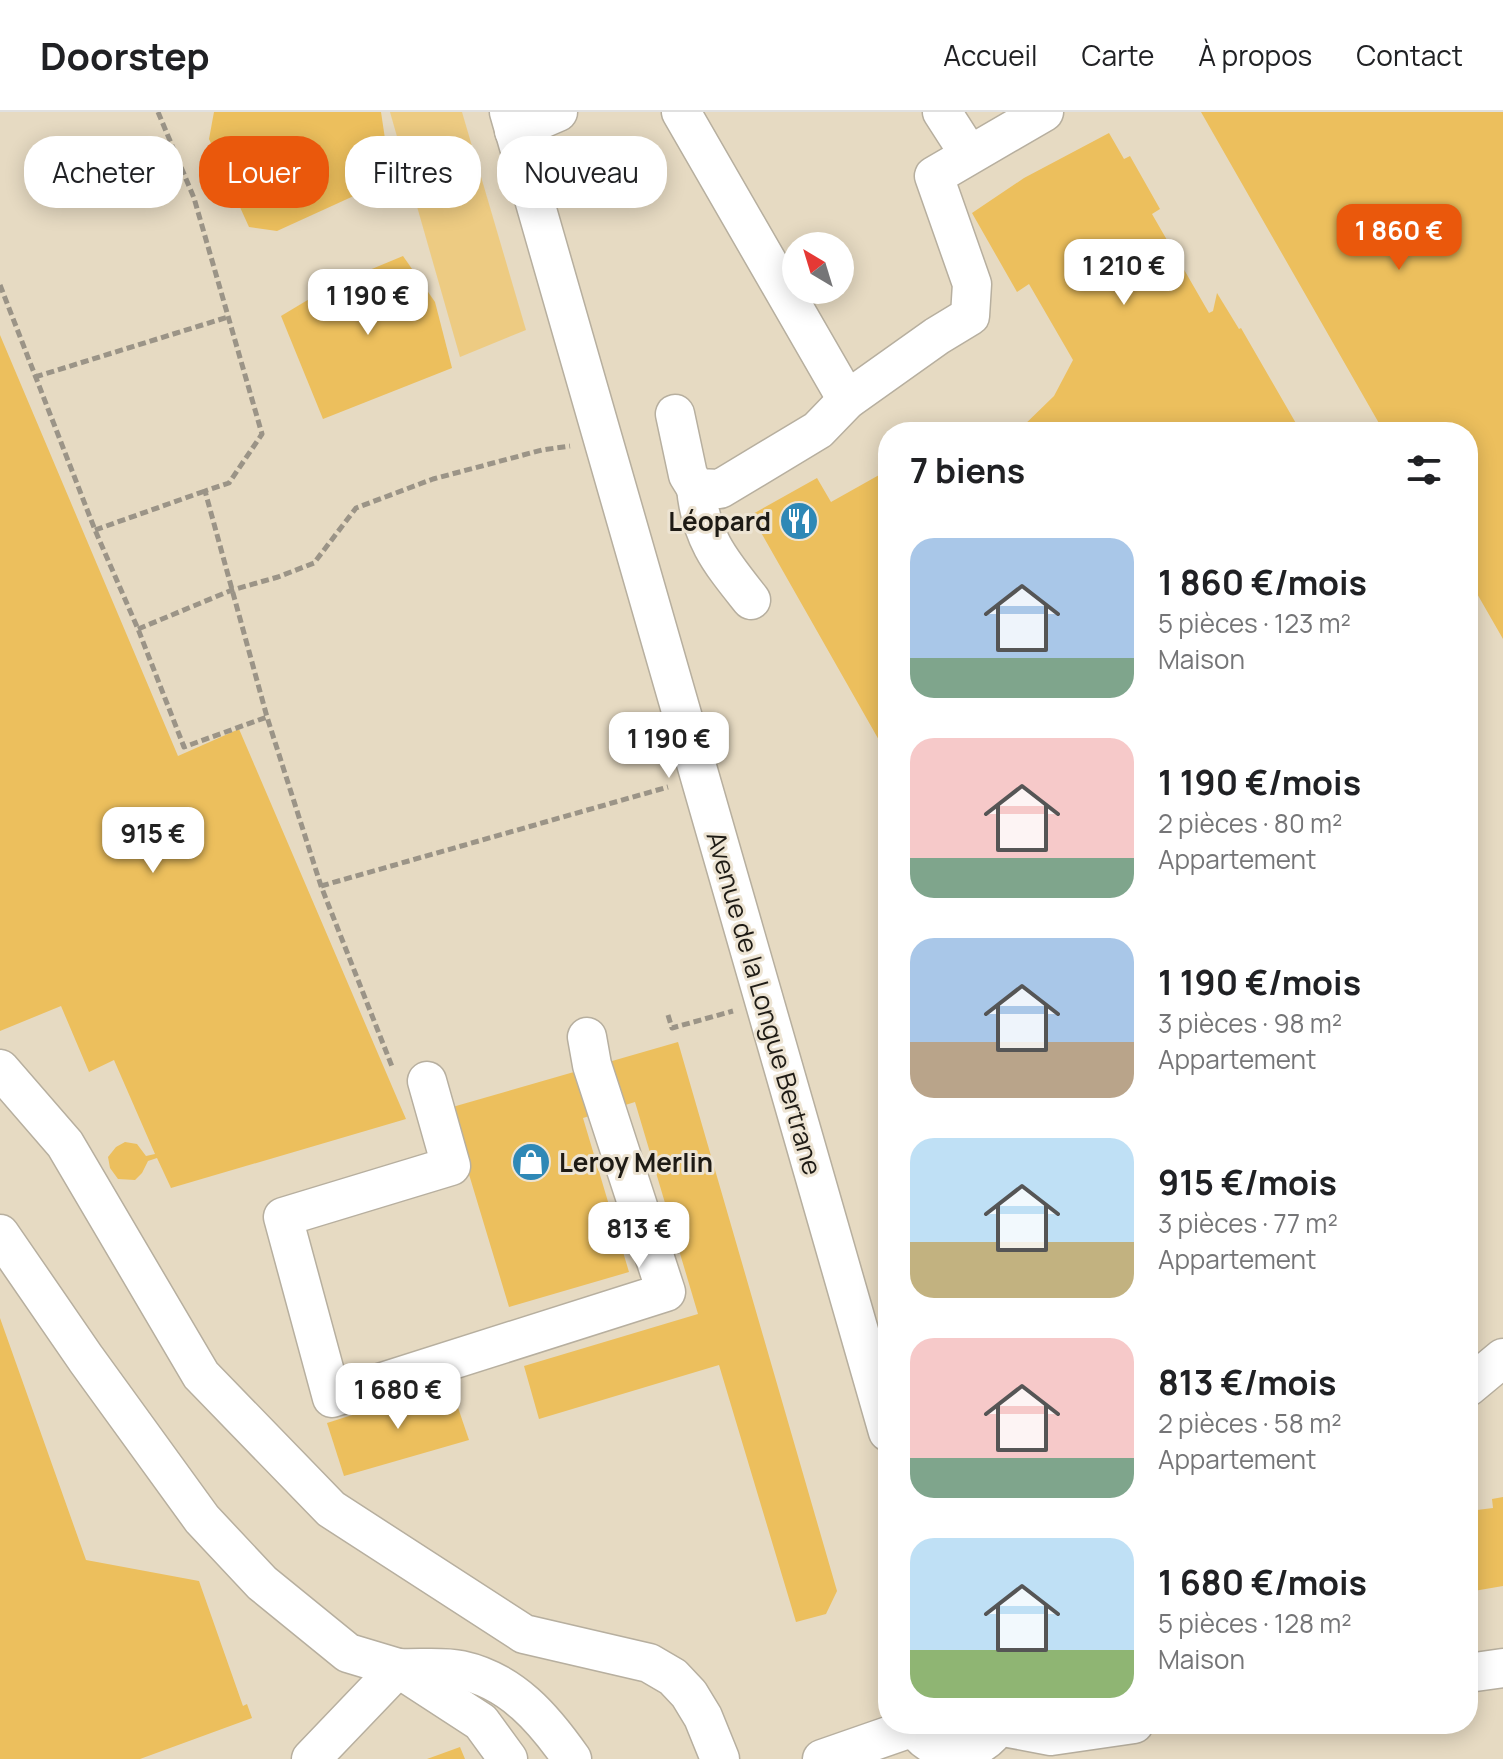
<!DOCTYPE html>
<html lang="fr">
<meta charset="utf-8">
<style>
body{margin:0;font-family:Manrope,sans-serif;background:#f2f2f2;color:#202124;height:100vh;display:flex;flex-direction:column;font-size:30px;white-space:nowrap}
*{box-sizing:border-box;margin:0}
p{font-size:26px;color:#757577}
.icon{flex:none;width:44px;height:44px;fill:none;stroke:currentColor;stroke-width:2;stroke-linecap:round;stroke-linejoin:round}
.map{position:relative;flex:1;overflow:hidden}
.drawer{position:absolute;left:878px;top:310px;width:600px;height:1312px;display:flex;flex-direction:column;background:#fff;border-radius:32px;box-shadow:0 4px 20px #0003}
.drawer>*{flex:none}
.top-card{position:absolute;left:24px;top:24px;width:734px;height:72px;display:flex;gap:16px}
.needle{width:52px;rotate:322deg}
.fabs{position:absolute;left:782px;top:120px;display:grid;gap:16px}
.fabs a{display:grid;place-items:center;width:72px;height:72px;border-radius:50%;background:#fff;box-shadow:0 4px 20px #0003;font-size:40px}
.price{position:absolute;translate:-50% -68px;padding:0 18px;border-radius:16px;background:#fff;color:#222;font-size:26px;line-height:52px;filter:drop-shadow(0 2px 4px #0008)}
.price::after{content:'';position:absolute;left:50%;top:48px;width:24px;height:18px;margin-left:-12px;background:inherit;clip-path:polygon(0 0,100% 0,50% 100%)}
.price.on{background:#ea580c;color:#fff}
ul{padding:0;list-style:none}
li{display:flex;align-items:center;gap:24px;height:200px;padding:0 32px}
li span{display:grid;place-items:center;flex:none;width:224px;height:160px;border-radius:24px;color:#555}
li>.icon{margin-inline-start:auto}
span .icon{width:96px;height:96px;fill:#fffc;stroke-width:1}
li b{font-size:34px}
h2{display:flex;justify-content:space-between;align-items:center;height:96px;padding:0 32px;font-size:34px}
.tag{padding:0 28px;border-radius:32px;background:#fff;box-shadow:0 4px 20px #0003;font-size:28px;line-height:72px}
.tag.on{background:#ea580c;color:#fff}
header{display:flex;align-items:center;gap:48px;box-sizing:border-box;height:112px;padding:0 40px;background:#fff;border-bottom:2px solid #e0e0e0}
header strong{font-size:38px}
nav{display:flex;gap:44px;margin-inline-start:auto;font-size:28px}
.map>svg:first-child{display:block}
.built{fill:#e6dac2;fill-rule:evenodd}
.green{fill:#edcb82}
.building{fill:#ecbf5d}
.lines{fill:none;stroke-linecap:round;stroke-linejoin:round}
.minor-casing{stroke:#b7af9f;stroke-width:41}
.path{stroke:#9b9487;stroke-width:5;stroke-dasharray:8 4;stroke-linecap:butt}
.minor{stroke:#fff;stroke-width:38}
.labels{text-anchor:middle;dominant-baseline:central;stroke-width:6;stroke-linejoin:round;paint-order:stroke}
.poi-label{font-size:26px;font-weight:bold;fill:#1e1b15;stroke:#ede4d3;text-anchor:end}
.street-label{font-size:26px;fill:#1e1b15;stroke:#ede4d3}
</style>
<header>
<strong>Doorstep</strong>
<nav><a>Accueil</a><a>Carte</a><a>À propos</a><a>Contact</a></nav>
</header>
<div class="map">
<svg width="1503" height="1647" viewBox="0 0 1503 1647">
<rect width="100%" height="100%" fill="#ede4d3"/>
<path class="built" d="M0,0H1503V1647H0ZM796,134H840V178H796ZM888,320H1468V1612H888Z"/>
<path class="green" d="M390,0H462L526,218L460,245Z"/>
<g class="building">
<path d="M214,0H381L391,67L277,119L249,115L209,27Z"/>
<path d="M1201,0H1503V527L1468,466V320H1384Z"/>
<path d="M1109,21L1124,47L1130,44L1160,97L1152,102L1209,201L1213,199L1217,181L1239,217L1241,216L1301,320H1017L1054,284L1073,248L1029,172L1017,180L972,101L1024,66Z"/>
<path d="M403,144L435,190L452,256L323,307L281,204L331,174Z"/>
<path d="M0,223L178,644L239,617L406,1007L171,1076L157,1046L148,1049L142,1061L135,1068L118,1067L110,1056L108,1045L116,1035L125,1030L137,1032L146,1044L155,1042L114,948L89,960L61,894L0,919Z"/>
<path d="M888,358V644L751,403L817,366L831,390Z"/>
<path d="M678,930L837,1479L826,1502L796,1510L719,1253L539,1307L524,1254L698,1202L635,990L583,1006L629,1160L509,1195L449,996Z"/>
<path d="M0,1206L86,1448L199,1469L243,1594L247,1592L252,1606L140,1647H0Z"/>
<path d="M450,1272L469,1328L344,1364L327,1311Z"/>
<path d="M1503,1385V1474L1468,1480V1391L1476,1390L1477,1398L1493,1396L1492,1387Z"/>
<path d="M460,1635L465,1647H427Z"/>
</g>
<g class="lines">
<g class="minor-casing">
<g id="minor">
<path d="M509,0L888,1320"/>
<path d="M681,0L847,288"/>
<path d="M942,0L969,42"/>
<path d="M514,19L558,0"/>
<path d="M675,302L688,363L696,376L720,377L818,318L847,288L937,224L970,204L972,172L934,64L1044,0"/>
<path d="M696,376C701,427 720,449 751,488"/>
<path d="M0,957L65,1032L201,1263L331,1397L524,1522L649,1551L673,1565L689,1582L703,1605L720,1647"/>
<path d="M427,969L451,1054L283,1105L332,1286L666,1180L592,953L587,925"/>
<path d="M0,1122L86,1247L202,1407L262,1471L348,1541L398,1556L481,1610L508,1647"/>
<path d="M1468,1275L1503,1246"/>
<path d="M1468,1561L1503,1556"/>
<path d="M913,1612C931,1647 980,1647 999,1612"/>
<path d="M998,1614L1051,1624L1134,1612"/>
<path d="M311,1647L398,1556C418,1557 442,1554 461,1558C512,1569 544,1607 572,1647"/>
<path d="M822,1647L914,1615"/>
</g>
</g>
<g class="path">
<path d="M158,0L194,86L262,322L229,371L205,379L267,605L321,774L393,957"/>
<path d="M0,173L95,418L138,517L184,635L267,605"/>
<path d="M35,265L228,205"/>
<path d="M95,418L205,379"/>
<path d="M138,517L232,478L278,465L314,451L356,396L433,367L542,338L570,334"/>
<path d="M321,774L668,675"/>
<path d="M668,903L672,916L733,899"/>
</g>
<use href="#minor" class="minor"/>
</g>
<defs>
<g id="restaurant-disc" transform="scale(2)"><circle r="9.5" fill="#2e88b6" stroke="#ede4d3"/><path d="M-5-6h1v4h1v-4h1v4h1v-4h1v5L-1.5 .5V6h-2V.5L-5-1ZM5-6V6H3V1.5H1.5Q1.5-4 5-6Z" fill="#fff"/></g>
<g id="shop-disc" transform="scale(2)"><circle r="9.5" fill="#2e88b6" stroke="#ede4d3"/><path d="M-5-2.5h2.3a2.7 3.5 0 0 1 5.4 0H5L5.5 6h-11ZM-1.5-2.5h3a1.5 2.3 0 0 0-3 0Z" fill="#fff"/></g>
</defs>
<g fill-rule="evenodd">
<use href="#restaurant-disc" x="799" y="409"/>
<use href="#shop-disc" x="531" y="1050"/>
</g>
<g class="labels">
<g class="poi-label">
<text x="771" y="409">Léopard</text>
<text x="559" y="1050" text-anchor="start">Leroy Merlin</text>
</g>
<g class="street-label">
<text transform="translate(765 891) rotate(74)">Avenue de la Longue Bertrane</text>
</g>
</g>
</svg>
<div class="fabs">
<a><svg class="needle" viewBox="-14 -14 28 28"><path d="M0-13l5 13h-10z" fill="#e53935"/><path d="M0 13l5-13h-10z" fill="#757577"/></svg></a>
</div>
<b class="price on" style="left:1399px;top:160px">1 860 €</b>
<b class="price" style="left:1124px;top:195px">1 210 €</b>
<b class="price" style="left:368px;top:225px">1 190 €</b>
<b class="price" style="left:669px;top:668px">1 190 €</b>
<b class="price" style="left:153px;top:763px">915 €</b>
<b class="price" style="left:639px;top:1158px">813 €</b>
<b class="price" style="left:398px;top:1319px">1 680 €</b>
<div class="top-card">
<a class="tag">Acheter</a>
<a class="tag on">Louer</a>
<a class="tag">Filtres</a>
<a class="tag">Nouveau</a>
</div>
<section class="drawer">
<h2>7 biens<svg class="icon" aria-label="filters" viewBox="0 0 24 24"><path d="M4 7h16M4 17h16"/><circle cx="9" cy="7" r="2"/><circle cx="15" cy="17" r="2"/></svg></h2>
<ul>
<li><span style="background:linear-gradient(#a9c7e8 75%,#7fa58c 0)"><svg class="icon" aria-label="home" viewBox="0 0 24 24"><path d="M3 11l9-7 9 7M6 9v11h12V9"/></svg></span><div><b>1 860 €/mois</b><p>5 pièces · 123 m²</p><p>Maison</p></div></li>
<li><span style="background:linear-gradient(#f6c9c9 75%,#7fa58c 0)"><svg class="icon" aria-label="home" viewBox="0 0 24 24"><path d="M3 11l9-7 9 7M6 9v11h12V9"/></svg></span><div><b>1 190 €/mois</b><p>2 pièces · 80 m²</p><p>Appartement</p></div></li>
<li><span style="background:linear-gradient(#a9c7e8 65%,#b9a48a 0)"><svg class="icon" aria-label="home" viewBox="0 0 24 24"><path d="M3 11l9-7 9 7M6 9v11h12V9"/></svg></span><div><b>1 190 €/mois</b><p>3 pièces · 98 m²</p><p>Appartement</p></div></li>
<li><span style="background:linear-gradient(#bfe0f5 65%,#c2b280 0)"><svg class="icon" aria-label="home" viewBox="0 0 24 24"><path d="M3 11l9-7 9 7M6 9v11h12V9"/></svg></span><div><b>915 €/mois</b><p>3 pièces · 77 m²</p><p>Appartement</p></div></li>
<li><span style="background:linear-gradient(#f6c9c9 75%,#7fa58c 0)"><svg class="icon" aria-label="home" viewBox="0 0 24 24"><path d="M3 11l9-7 9 7M6 9v11h12V9"/></svg></span><div><b>813 €/mois</b><p>2 pièces · 58 m²</p><p>Appartement</p></div></li>
<li><span style="background:linear-gradient(#bfe0f5 70%,#8fb573 0)"><svg class="icon" aria-label="home" viewBox="0 0 24 24"><path d="M3 11l9-7 9 7M6 9v11h12V9"/></svg></span><div><b>1 680 €/mois</b><p>5 pièces · 128 m²</p><p>Maison</p></div></li>
</ul>
</section>
</div>
